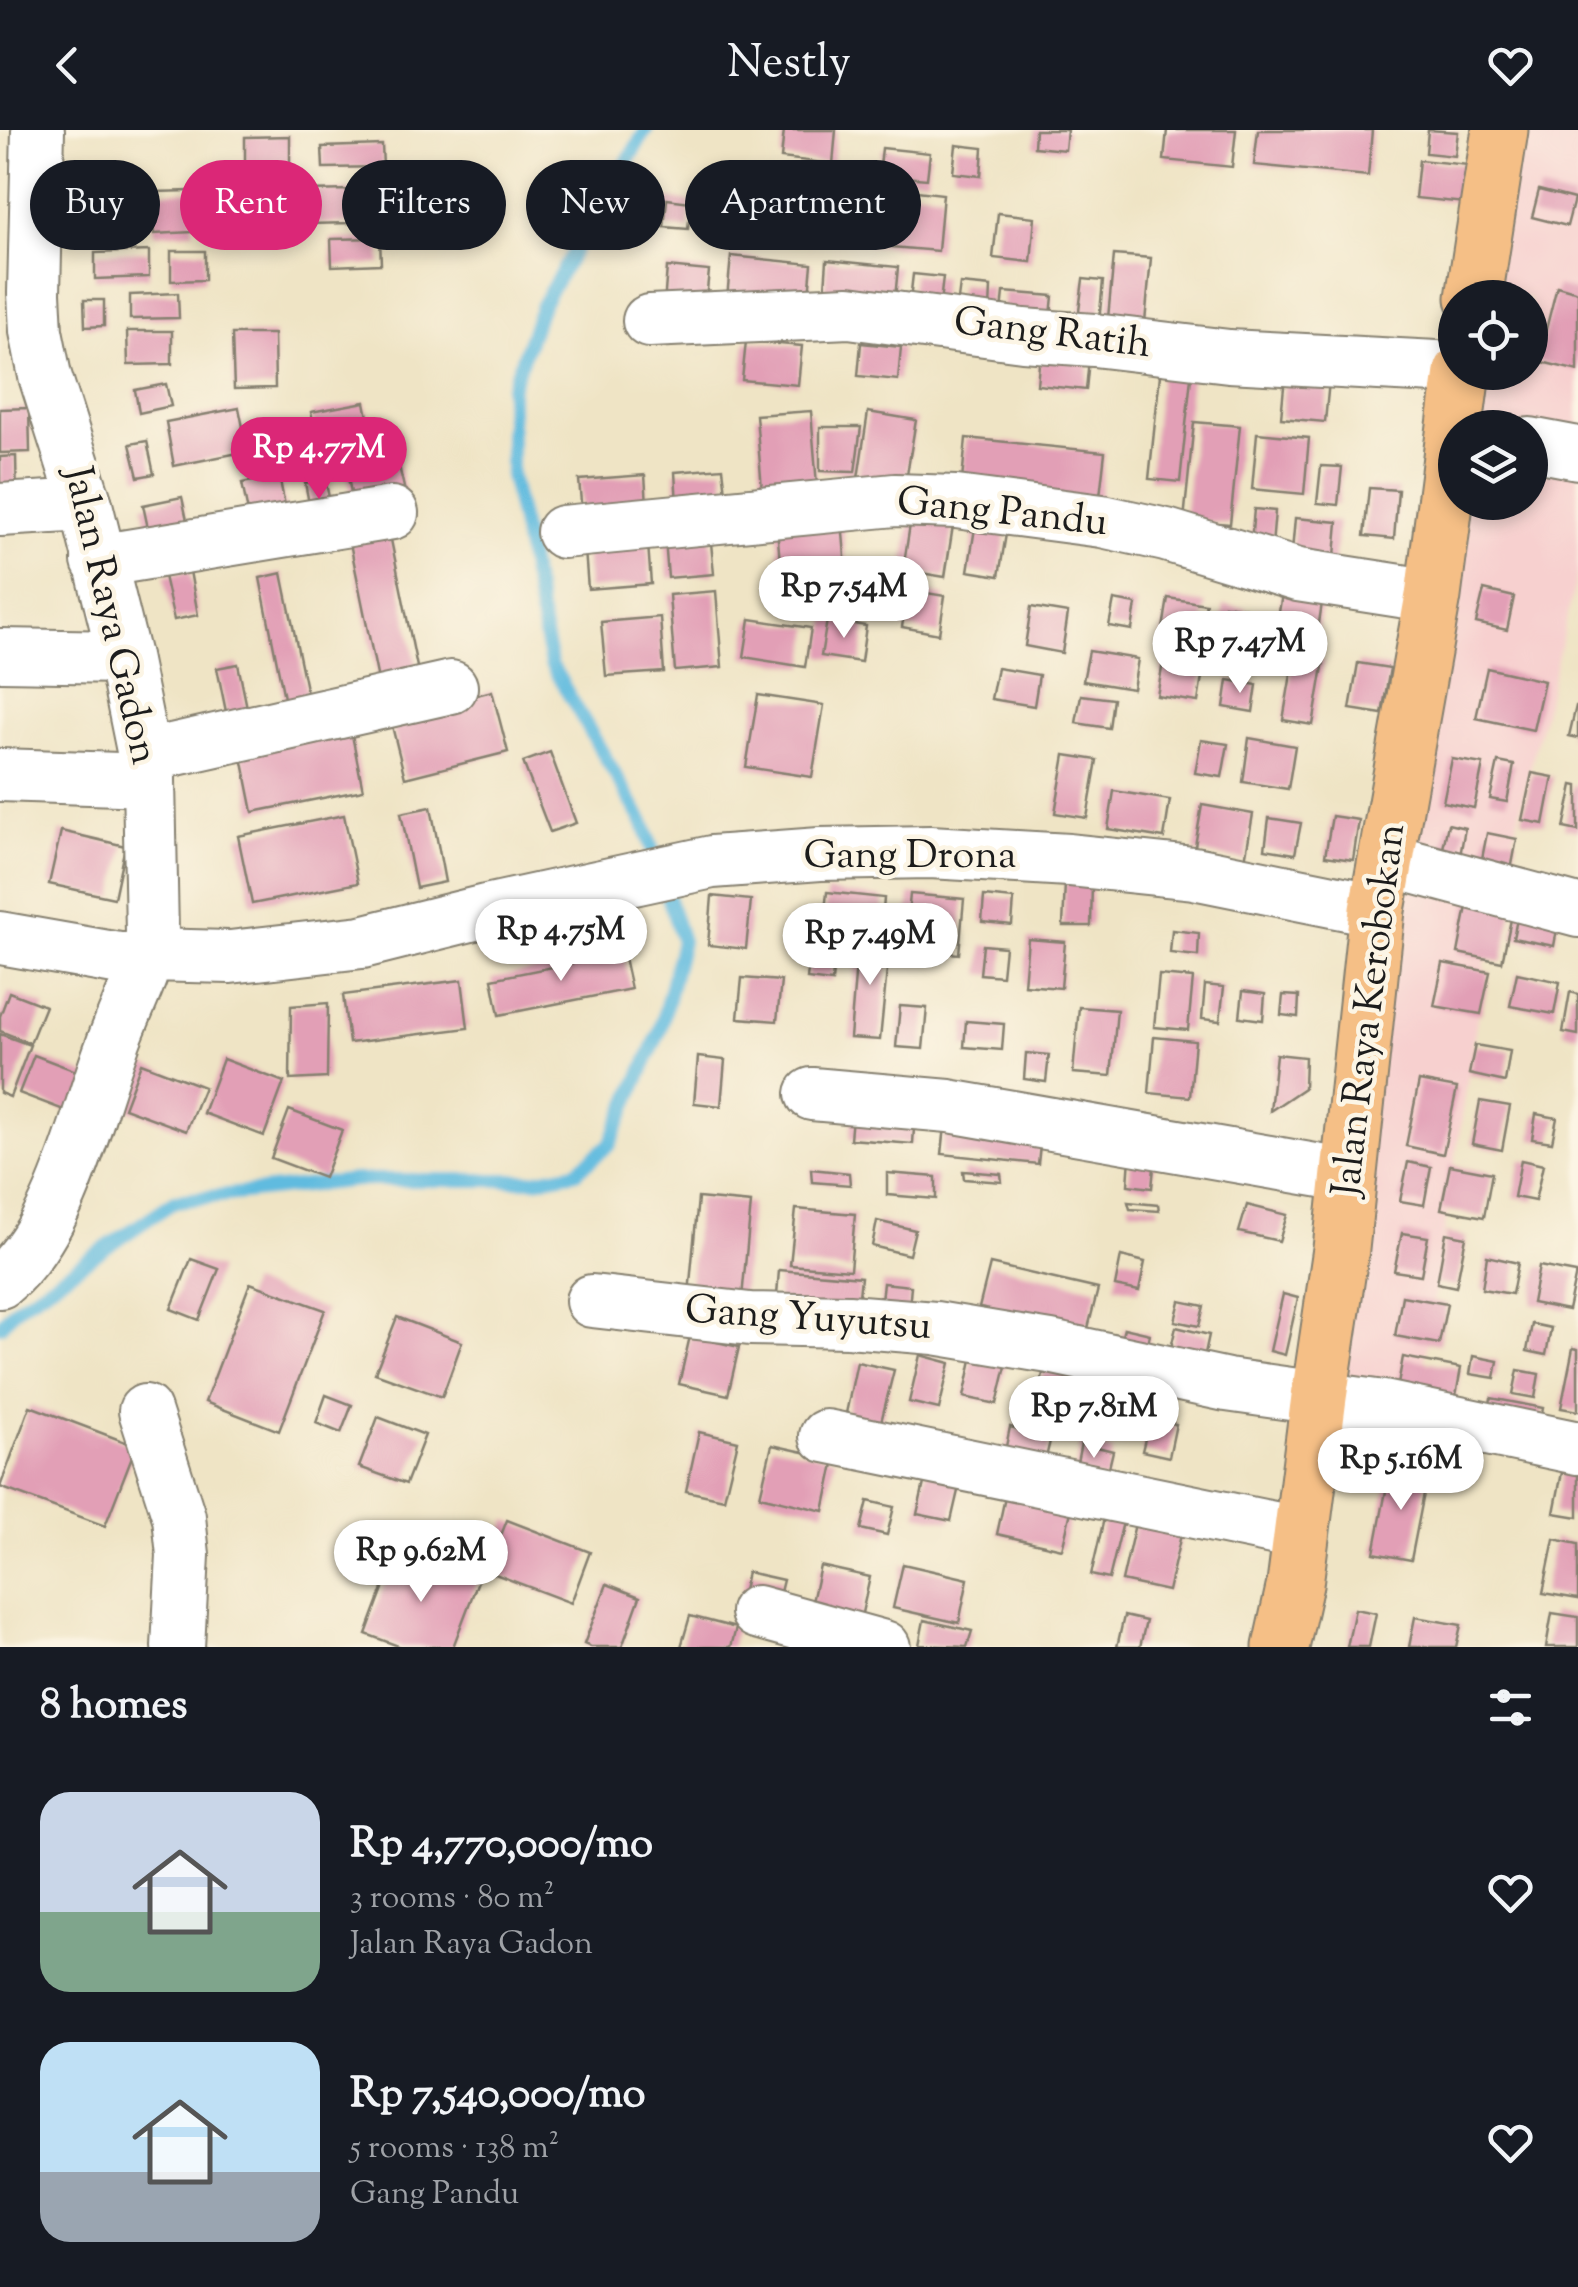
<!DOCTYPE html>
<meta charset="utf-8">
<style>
body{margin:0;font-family:"Sorts Mill Goudy",serif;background:#242831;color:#f1f3f6;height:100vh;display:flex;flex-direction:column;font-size:38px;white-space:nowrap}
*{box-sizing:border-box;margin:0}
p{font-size:32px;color:#9ea1a6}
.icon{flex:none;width:55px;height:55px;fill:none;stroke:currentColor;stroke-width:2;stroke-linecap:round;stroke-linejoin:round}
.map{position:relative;height:1517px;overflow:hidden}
.details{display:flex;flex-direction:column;background:#171b24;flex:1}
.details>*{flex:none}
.banner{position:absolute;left:30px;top:30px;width:1000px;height:90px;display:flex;gap:20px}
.buttons{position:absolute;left:1438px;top:150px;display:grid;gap:20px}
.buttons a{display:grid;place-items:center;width:110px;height:110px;border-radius:50%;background:#171b24;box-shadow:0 5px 15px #0003;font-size:50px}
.price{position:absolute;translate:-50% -85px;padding:0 22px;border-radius:35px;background:#fff;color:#222;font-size:32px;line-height:65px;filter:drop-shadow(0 2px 5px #0008)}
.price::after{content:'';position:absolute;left:50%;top:60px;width:30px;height:22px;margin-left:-15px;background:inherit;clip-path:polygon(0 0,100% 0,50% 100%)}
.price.active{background:#db2777;color:#fff}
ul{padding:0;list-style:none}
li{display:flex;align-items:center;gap:30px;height:250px;padding:0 40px}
li span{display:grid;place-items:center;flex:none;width:280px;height:200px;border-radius:30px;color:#555}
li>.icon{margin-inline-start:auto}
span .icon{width:120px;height:120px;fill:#fffc;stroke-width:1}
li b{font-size:42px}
h2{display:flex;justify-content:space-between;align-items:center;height:120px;padding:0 40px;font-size:42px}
.pill{padding:0 35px;border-radius:45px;background:#171b24;box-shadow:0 5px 15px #0003;font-size:35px;line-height:90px}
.pill.active{background:#db2777;color:#fff}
header{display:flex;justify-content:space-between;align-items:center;height:130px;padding:0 40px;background:#171b24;font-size:45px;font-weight:600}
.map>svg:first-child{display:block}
.built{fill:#f7d0cf}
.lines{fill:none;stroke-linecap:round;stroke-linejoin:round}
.stream{stroke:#61bbdf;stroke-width:14}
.building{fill:#e29fb6}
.minor-casing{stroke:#868070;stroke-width:56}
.major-casing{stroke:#868070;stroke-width:59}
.minor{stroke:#fff;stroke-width:52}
.major{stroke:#f5bf86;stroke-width:55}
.labels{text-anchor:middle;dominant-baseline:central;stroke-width:9;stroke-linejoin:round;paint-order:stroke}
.street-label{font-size:40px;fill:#1c1c1c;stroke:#fcf5e5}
</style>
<header><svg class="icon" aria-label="back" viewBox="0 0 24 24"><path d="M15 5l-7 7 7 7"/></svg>Nestly<svg class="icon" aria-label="heart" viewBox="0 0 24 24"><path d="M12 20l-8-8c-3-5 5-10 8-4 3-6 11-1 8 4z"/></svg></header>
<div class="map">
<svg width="1578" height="1517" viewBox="0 0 1578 1517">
<rect width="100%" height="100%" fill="#fcf5e5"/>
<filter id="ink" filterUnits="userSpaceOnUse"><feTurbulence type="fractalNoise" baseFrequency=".01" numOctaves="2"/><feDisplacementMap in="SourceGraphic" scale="20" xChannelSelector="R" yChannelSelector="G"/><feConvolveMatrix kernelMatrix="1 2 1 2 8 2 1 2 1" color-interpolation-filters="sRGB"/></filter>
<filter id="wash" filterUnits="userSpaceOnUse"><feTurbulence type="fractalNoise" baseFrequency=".0048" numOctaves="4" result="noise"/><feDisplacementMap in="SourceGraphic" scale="40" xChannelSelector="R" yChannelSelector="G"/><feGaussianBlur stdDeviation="2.25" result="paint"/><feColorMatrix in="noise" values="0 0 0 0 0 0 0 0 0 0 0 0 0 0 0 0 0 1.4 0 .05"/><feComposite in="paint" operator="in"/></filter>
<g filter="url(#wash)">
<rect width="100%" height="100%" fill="#efe4c5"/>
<path class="built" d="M1517,0H1578V442L1489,809L1415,1295L1322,1292L1459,373L1530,372V298L1471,297L1479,243L1530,242V168L1490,167Z"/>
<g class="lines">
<g class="stream">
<path d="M646,0L542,175L511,259V345L551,534L644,694L657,734"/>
<path d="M0,1196L16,1178L175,1071L356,1050H534L576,1042L610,1014L660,901L682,811L664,754"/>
</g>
</g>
<g id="blocks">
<g class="building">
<path d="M784,0H836L833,34L781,28Z"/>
<path d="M1035,0H1067L1065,20L1034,17Z"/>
<path d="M1167,0H1236L1232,37L1164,30Z"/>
<path d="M1258,0H1372L1368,46L1254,35Z"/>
<path d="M1428,0L1458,2L1455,26L1426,23Z"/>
<path d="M290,6V37H245V7Z"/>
<path d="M382,15L383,37L323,38L322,17Z"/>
<path d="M956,15L983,18L981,46L953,43Z"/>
<path d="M882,18L930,23L927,49L879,45Z"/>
<path d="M1419,30L1469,35L1465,73L1415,68Z"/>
<path d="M743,48L794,53L790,98L738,94Z"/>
<path d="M874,56L943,64L938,121L868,115Z"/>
<path d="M352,60L353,93L258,95L257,62Z"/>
<path d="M1539,60L1574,69L1567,96L1532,87Z"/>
<path d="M192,61L193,102L154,104L152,62Z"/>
<path d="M667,69L691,72L688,99L664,97Z"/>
<path d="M998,83L1035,87L1031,132L993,128Z"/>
<path d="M380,108L381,134L332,136L331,109Z"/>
<path d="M149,121V147L95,149V123Z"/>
<path d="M171,121H205V150L171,151Z"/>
<path d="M1114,125L1151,128L1145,192L1108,188Z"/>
<path d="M731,126L812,134L808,176L727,168Z"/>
<path d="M827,130L898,137L894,179L824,172Z"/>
<path d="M667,137L709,141L705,179L664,175Z"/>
<path d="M913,144L943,147L939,182L909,179Z"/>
<path d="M1083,149L1103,151L1099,192L1078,189Z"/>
<path d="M960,154L991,157L990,180L957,177Z"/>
<path d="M1557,156L1578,162V241L1538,231Z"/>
<path d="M1004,162L1053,166L1050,196L1001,191Z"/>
<path d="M178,163L179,188L130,189V165Z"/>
<path d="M84,170H104V196L85,197Z"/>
<path d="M127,201H172V234L128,235Z"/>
<path d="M232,204H274L275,258L234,259Z"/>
<path d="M746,211L802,216L798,255L742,250Z"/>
<path d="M861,213L901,217L898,250L858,246Z"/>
<path d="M1041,213L1090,218L1086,260L1037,255Z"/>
<path d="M1161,235L1192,238L1180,352L1149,349Z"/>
<path d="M1285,246L1329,251L1325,292L1281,288Z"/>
<path d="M166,254L171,276L139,283L135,260Z"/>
<path d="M365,272L372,307L319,318L311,282Z"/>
<path d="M29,278L30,322L0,323V279Z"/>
<path d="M239,278L248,321L174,336L166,292Z"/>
<path d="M811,281L818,368L763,372L756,285Z"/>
<path d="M868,282L916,290L904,363L857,355Z"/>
<path d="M1194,292L1240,296L1230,394L1184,390Z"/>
<path d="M820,297H861L855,342L820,341Z"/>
<path d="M1257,303L1309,308L1304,364L1252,359Z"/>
<path d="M966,308L1105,322L1099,375L961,361Z"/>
<path d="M147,311L154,344L138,347L130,314Z"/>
<path d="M394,314L405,362L353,372L343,324Z"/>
<path d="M16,326L17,375L0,376V327Z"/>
<path d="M1321,336L1342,337L1338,375L1317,373Z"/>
<path d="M723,338L727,371L677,375L675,342Z"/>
<path d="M645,345L648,389L583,394L579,350Z"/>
<path d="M279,346L287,385L250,392L242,353Z"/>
<path d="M325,349L334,390L313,394L305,353Z"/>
<path d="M1369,358L1398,360L1394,409L1364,406Z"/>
<path d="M182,367L188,395L149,403L143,375Z"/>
<path d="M913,375L955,383L945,447L903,440Z"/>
<path d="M1254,379L1275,381L1272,416L1251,413Z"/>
<path d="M1295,388L1338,392L1334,437L1291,433Z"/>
<path d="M842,391L847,451L782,457L777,397Z"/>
<path d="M709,392L714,444L668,448L664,396Z"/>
<path d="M976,392L1007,398L999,446L968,441Z"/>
<path d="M390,405L418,542L378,550L350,413Z"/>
<path d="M648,414L651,454L588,459L585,420Z"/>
<path d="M190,441L198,485L174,490L164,446Z"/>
<path d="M282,443L312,588L289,593L260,448Z"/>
<path d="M1284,452L1324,459L1318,500L1277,494Z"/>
<path d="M908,460L945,466L939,504L902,497Z"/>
<path d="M1484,460L1514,467L1507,500L1476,493Z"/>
<path d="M716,461L722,537L675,541L669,465Z"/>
<path d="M1168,468L1206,474L1199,517L1161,511Z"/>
<path d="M1114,470L1136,474L1132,500L1109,496Z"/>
<path d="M1224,475L1246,478L1239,515L1218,512Z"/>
<path d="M1031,477L1068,483L1062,523L1025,516Z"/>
<path d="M660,487L664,542L606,546L601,492Z"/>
<path d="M750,489L811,498L805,537L744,527Z"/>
<path d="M827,490L866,496L861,532L821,526Z"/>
<path d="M1089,521L1138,529L1133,559L1083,551Z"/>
<path d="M1164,527L1204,534L1198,572L1157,566Z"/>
<path d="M1294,527L1324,531L1313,595L1283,590Z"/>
<path d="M1358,533L1390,538L1382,584L1350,579Z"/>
<path d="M238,534L251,597L230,601L217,538Z"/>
<path d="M997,538L1039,545L1034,576L991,569Z"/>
<path d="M1487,538L1544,551L1533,600L1476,588Z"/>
<path d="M1228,550L1257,555L1253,582L1224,577Z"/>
<path d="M492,561L508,622L405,648L390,588Z"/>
<path d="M758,565L824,575L812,647L746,637Z"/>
<path d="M1081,565L1113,569L1109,598L1076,593Z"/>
<path d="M1576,576H1578V608L1569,606Z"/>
<path d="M351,600L363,660L253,682L241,622Z"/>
<path d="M1249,608L1295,616L1288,659L1243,652Z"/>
<path d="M1201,610L1228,614L1222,647L1195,643Z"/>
<path d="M550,622L576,693L550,702L523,632Z"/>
<path d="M1065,625L1097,630L1087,688L1055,683Z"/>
<path d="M1452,629L1483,634L1474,678L1443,672Z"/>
<path d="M1498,632L1514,635L1507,672L1490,669Z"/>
<path d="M1532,643L1553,647L1544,694L1522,690Z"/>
<path d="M1573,655L1578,656V701L1564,698Z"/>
<path d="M1114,661L1170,670L1164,708L1108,699Z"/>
<path d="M1202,675L1253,684L1245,730L1194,722Z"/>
<path d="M431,677L445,752L416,758L401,683Z"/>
<path d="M344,685L358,753L252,774L238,706Z"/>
<path d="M1332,686L1359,690L1353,730L1325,726Z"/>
<path d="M1269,688L1301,693L1295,724L1265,719Z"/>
<path d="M1448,694L1465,698L1459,732L1441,728Z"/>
<path d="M61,701L125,716L114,768L49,754Z"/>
<path d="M1487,703L1517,709L1509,750L1479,744Z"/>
<path d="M1065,753H1092L1091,796H1063Z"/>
<path d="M827,762L884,768L882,794L824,789Z"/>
<path d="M910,764L964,769L959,824L905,819Z"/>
<path d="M712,766L751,770L746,819L708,815Z"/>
<path d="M984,766L1014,769L1012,795L982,792Z"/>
<path d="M1521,770L1561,777L1554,816L1513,808Z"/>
<path d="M1468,771L1513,780L1502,832L1458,823Z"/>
<path d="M812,800L836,802L832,852L807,849Z"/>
<path d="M1172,800L1199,803L1198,826L1170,823Z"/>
<path d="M858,807L890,810L880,910L850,908Z"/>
<path d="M1028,809L1065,812L1061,858L1024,855Z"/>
<path d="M983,815L1005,817L1002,846L980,844Z"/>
<path d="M623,823L631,859L499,885L492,849Z"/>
<path d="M1443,833L1490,842L1481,884L1434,876Z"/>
<path d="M1517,843L1560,852L1554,884L1510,876Z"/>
<path d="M1159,845L1193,848L1188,900L1154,897Z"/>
<path d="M742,848L781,851L777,891L738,888Z"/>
<path d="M462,850L468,898L349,913L343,865Z"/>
<path d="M1205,855L1224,857L1220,891L1202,889Z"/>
<path d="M1243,861L1265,864L1263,890L1240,887Z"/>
<path d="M9,862L45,876L30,913L0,901V886Z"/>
<path d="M1570,862L1578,864V905L1563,902Z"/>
<path d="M1283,865L1299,866L1298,887L1281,885Z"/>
<path d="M328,873L327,948L290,950L291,876Z"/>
<path d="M900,876L927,878L923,919L896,917Z"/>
<path d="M1079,877L1117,880L1111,946L1073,943Z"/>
<path d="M966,891L1004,894L1002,920L964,917Z"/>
<path d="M0,904L30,915L10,967L0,963Z"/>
<path d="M1154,907L1195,911L1190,967L1149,963Z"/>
<path d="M1475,915L1510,921L1505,952L1469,944Z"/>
<path d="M1026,923L1049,925L1046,952L1024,949Z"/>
<path d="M1276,924L1305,927L1304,958L1270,981Z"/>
<path d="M34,925L97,949L82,987L19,963Z"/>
<path d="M698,927L725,930L721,976L694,973Z"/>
<path d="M223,929L284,952L264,1006L203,983Z"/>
<path d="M141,933L204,957L186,1001L124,978Z"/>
<path d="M1419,951L1457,958L1443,1024L1406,1016Z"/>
<path d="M1480,971L1510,976L1502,1020L1472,1014Z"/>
<path d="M853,976L915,981L913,1014L850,1009Z"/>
<path d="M289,980L342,1000L324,1048L271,1028Z"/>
<path d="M1536,984L1557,988L1552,1012L1532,1009Z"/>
<path d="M946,986L1042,996L1038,1034L942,1024Z"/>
<path d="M1131,1014L1156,1016L1152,1058L1128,1055Z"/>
<path d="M1521,1030L1543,1035L1535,1071L1514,1067Z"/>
<path d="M1408,1032L1431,1037L1424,1075L1400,1071Z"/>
<path d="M1450,1035L1492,1043L1484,1087L1441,1079Z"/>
<path d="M811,1039L849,1043L850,1055L812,1052Z"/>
<path d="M963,1041L1001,1044L1002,1052L964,1049Z"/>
<path d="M887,1043L936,1047V1069L887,1065Z"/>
<path d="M698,1068L751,1073L742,1168L689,1164Z"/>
<path d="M1128,1072L1158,1075L1159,1081L1130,1079Z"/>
<path d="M1247,1075L1287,1085L1279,1111L1239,1102Z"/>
<path d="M796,1079L855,1084L850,1140L790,1135Z"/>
<path d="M877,1091L915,1100L909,1125L872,1116Z"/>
<path d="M1402,1103L1428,1107L1421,1145L1394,1141Z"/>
<path d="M1446,1103L1466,1107L1456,1157L1437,1153Z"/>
<path d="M1121,1126L1145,1132L1139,1161L1115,1156Z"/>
<path d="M1487,1126L1518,1133L1512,1164L1482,1159Z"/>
<path d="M191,1129L219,1139L199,1190L171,1179Z"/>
<path d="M990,1134L1098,1159L1087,1202L979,1178Z"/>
<path d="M1539,1136L1576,1143L1568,1180L1532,1173Z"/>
<path d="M779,1140L861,1147L857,1185L776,1178Z"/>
<path d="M250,1153L325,1180L279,1301L205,1272Z"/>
<path d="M883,1153L911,1156L908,1191L879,1188Z"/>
<path d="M1283,1164L1298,1168L1285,1225L1270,1221Z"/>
<path d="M1402,1166L1447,1174L1439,1214L1395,1206Z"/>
<path d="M1180,1171L1204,1176L1199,1196L1175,1191Z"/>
<path d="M397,1187L462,1212L442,1267L375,1243Z"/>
<path d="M1532,1194L1551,1198L1546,1225L1527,1221Z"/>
<path d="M1176,1197L1209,1205L1201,1242L1167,1234Z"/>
<path d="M1124,1198L1150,1204L1145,1228L1118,1222Z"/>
<path d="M690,1206L739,1217L728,1265L679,1254Z"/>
<path d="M1573,1218L1578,1219V1281L1561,1278Z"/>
<path d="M920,1225L950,1233L939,1279L909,1272Z"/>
<path d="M973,1225L1007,1232L997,1274L964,1267Z"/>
<path d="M1473,1226L1498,1231L1495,1248L1470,1244Z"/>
<path d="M1403,1227L1461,1238L1453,1282L1395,1271Z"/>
<path d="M857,1232L894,1240L880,1296L845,1288Z"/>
<path d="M1044,1239L1115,1255L1103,1304L1033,1288Z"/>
<path d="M1518,1240L1539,1244L1535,1268L1513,1264Z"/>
<path d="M326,1265L352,1275L341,1303L316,1293Z"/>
<path d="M1491,1268L1543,1278L1539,1301L1487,1291Z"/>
<path d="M30,1276L136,1316L105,1396L0,1357Z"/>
<path d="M378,1287L425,1305L406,1354L359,1337Z"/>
<path d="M1150,1289L1176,1294L1169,1327L1142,1321Z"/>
<path d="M1010,1297L1051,1307L1043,1340L1003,1331Z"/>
<path d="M699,1302L738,1311L724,1369L686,1361Z"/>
<path d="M1081,1313L1113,1321L1106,1350L1075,1342Z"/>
<path d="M772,1315L835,1329L824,1381L760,1366Z"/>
<path d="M1564,1332L1578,1335V1387L1554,1383Z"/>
<path d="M1391,1335L1428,1343L1411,1430L1374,1423Z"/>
<path d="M927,1340L961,1348L951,1391L917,1384Z"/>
<path d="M1007,1358L1073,1373L1062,1419L997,1404Z"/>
<path d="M868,1371L894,1377L887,1405L861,1399Z"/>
<path d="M1105,1384L1124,1388L1109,1449L1091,1445Z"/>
<path d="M1137,1385L1183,1396L1168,1461L1122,1451Z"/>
<path d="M507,1390L590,1422L571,1473L487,1441Z"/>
<path d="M1554,1409L1578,1414V1469L1543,1463Z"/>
<path d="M397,1421L478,1451L453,1517H401L366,1504Z"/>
<path d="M903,1434L968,1449L959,1493L893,1478Z"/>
<path d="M820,1436L870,1447L860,1492L810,1481Z"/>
<path d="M747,1442L783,1450L777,1474L742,1465Z"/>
<path d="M607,1454L640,1467L622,1517H591L584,1514Z"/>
<path d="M1355,1479L1376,1483L1369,1517H1347Z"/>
<path d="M1552,1483L1578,1487V1517H1546Z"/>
<path d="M690,1486L736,1498L731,1517H681Z"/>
<path d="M1124,1486L1146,1491L1140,1517H1117Z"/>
<path d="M1415,1487L1461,1495L1456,1517H1409Z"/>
<path d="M924,1490L972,1501L967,1517L919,1515Z"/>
</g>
</g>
</g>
<g filter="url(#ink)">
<use href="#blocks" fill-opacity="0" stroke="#868070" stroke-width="2.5"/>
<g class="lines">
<g class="minor-casing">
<g id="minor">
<path d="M649,191L849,182L1023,205L1094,210L1229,226L1455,238"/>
<path d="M1530,314L1578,323"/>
<path d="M0,380L86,375"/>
<path d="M563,402L895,370L956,372L1102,391L1166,405L1298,445L1433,466"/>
<path d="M98,431L392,383"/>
<path d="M0,525L124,527"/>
<path d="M145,626L451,557"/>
<path d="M0,645L149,650"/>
<path d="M1387,730L1578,781"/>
<path d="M0,808L120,829H134L149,825L230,827L362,812L486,781L712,732L820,724L930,722L1069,730L1194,743L1377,780"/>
<path d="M812,964L949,976L1350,1046"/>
<path d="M0,1152C62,1101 84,992 111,919C124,880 146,844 152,804L149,650L124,527L86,375L45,246L36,201L34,163L38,0"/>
<path d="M592,1171L750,1189L848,1191L935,1198L1050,1217L1227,1255L1383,1277L1578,1318"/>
<path d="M145,1281L179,1387L183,1425L178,1517"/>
<path d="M826,1306L1302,1404"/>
<path d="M757,1482L884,1517"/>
</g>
</g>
<g class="major-casing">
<g id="major">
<path d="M1474,168L1500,0"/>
<path d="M1281,1517L1295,1454L1319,1267L1341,1119L1377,780L1433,466L1462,242"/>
</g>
</g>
<use href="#minor" class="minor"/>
<use href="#major" class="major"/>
</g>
</g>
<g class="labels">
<g class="street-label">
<text transform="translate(1052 205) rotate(7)">Gang Ratih</text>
<text transform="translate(1002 384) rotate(6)">Gang Pandu</text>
<text transform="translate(109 486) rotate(77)">Jalan Raya Gadon</text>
<text x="910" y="727">Gang Drona</text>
<text transform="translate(1371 880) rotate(-83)">Jalan Raya Kerobokan</text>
<text transform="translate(808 1190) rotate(4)">Gang Yuyutsu</text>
</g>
</g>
</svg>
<div class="buttons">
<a><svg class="icon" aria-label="locate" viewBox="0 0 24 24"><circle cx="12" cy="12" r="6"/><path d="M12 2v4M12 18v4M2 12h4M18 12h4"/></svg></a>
<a><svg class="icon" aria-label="layers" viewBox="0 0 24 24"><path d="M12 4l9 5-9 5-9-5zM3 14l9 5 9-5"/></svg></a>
</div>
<b class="price active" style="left:319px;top:372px">Rp 4.77M</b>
<b class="price" style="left:844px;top:511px">Rp 7.54M</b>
<b class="price" style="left:1240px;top:566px">Rp 7.47M</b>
<b class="price" style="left:561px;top:854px">Rp 4.75M</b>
<b class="price" style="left:870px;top:858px">Rp 7.49M</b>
<b class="price" style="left:1094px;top:1331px">Rp 7.81M</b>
<b class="price" style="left:1401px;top:1383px">Rp 5.16M</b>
<b class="price" style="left:421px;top:1475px">Rp 9.62M</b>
<div class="banner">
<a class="pill">Buy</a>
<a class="pill active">Rent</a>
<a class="pill">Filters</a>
<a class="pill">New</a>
<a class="pill">Apartment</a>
</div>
</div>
<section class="details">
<h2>8 homes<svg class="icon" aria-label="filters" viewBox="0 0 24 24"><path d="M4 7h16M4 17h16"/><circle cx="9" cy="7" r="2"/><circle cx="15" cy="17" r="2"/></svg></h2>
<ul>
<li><span style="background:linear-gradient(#c9d6e8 60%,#7fa58c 0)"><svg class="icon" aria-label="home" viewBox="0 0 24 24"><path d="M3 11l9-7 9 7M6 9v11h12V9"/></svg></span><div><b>Rp 4,770,000/mo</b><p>3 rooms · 80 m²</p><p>Jalan Raya Gadon</p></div><svg class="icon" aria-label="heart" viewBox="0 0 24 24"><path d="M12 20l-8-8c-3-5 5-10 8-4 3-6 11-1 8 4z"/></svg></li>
<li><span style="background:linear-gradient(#bfe0f5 65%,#9aa5b1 0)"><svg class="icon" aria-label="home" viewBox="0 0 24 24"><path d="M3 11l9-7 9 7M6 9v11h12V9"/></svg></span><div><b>Rp 7,540,000/mo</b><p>5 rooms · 138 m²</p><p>Gang Pandu</p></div><svg class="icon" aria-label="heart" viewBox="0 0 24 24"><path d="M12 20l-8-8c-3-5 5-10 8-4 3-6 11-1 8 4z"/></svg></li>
</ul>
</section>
